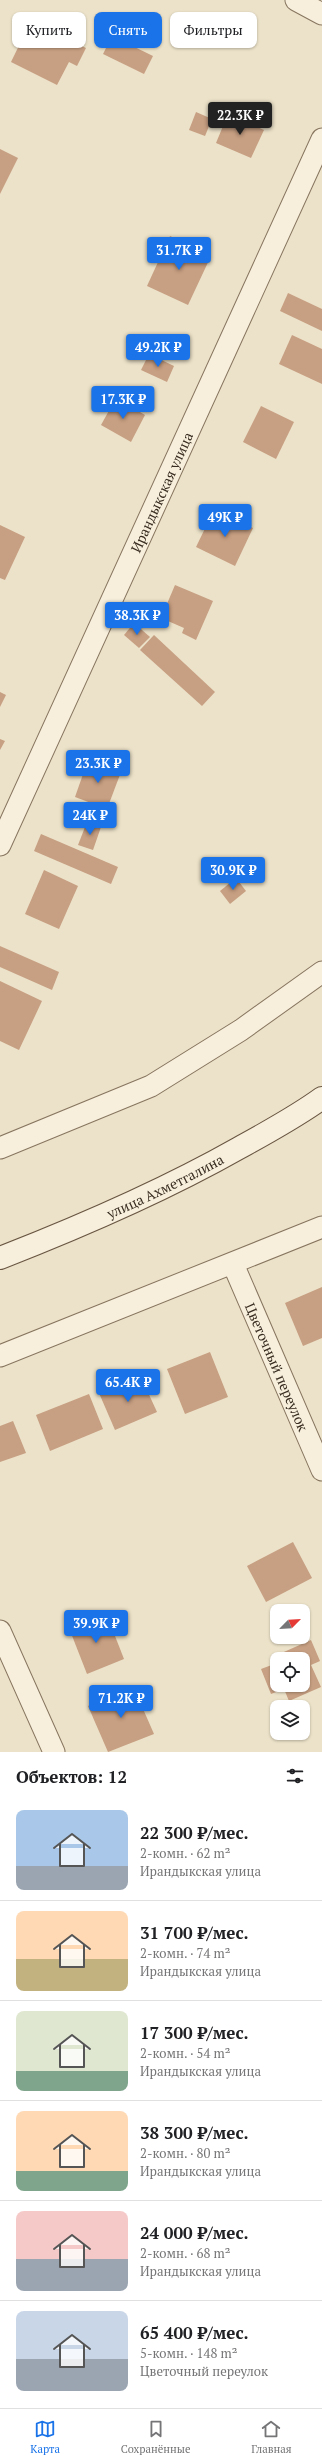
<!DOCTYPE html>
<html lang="ru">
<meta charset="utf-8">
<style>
body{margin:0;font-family:"PT Serif",serif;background:#f6f6f6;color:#202124;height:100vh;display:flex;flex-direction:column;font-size:15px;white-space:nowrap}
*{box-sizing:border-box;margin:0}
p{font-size:13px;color:#757577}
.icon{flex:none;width:22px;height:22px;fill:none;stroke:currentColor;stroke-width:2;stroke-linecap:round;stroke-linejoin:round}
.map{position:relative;height:1752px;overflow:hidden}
.panel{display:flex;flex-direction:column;background:#fff;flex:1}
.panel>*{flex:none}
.hud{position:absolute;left:12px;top:12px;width:298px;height:36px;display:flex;gap:8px}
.needle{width:26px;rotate:66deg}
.tools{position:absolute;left:270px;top:1604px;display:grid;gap:8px}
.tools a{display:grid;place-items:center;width:40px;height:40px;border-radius:8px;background:#fff;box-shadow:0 1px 3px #0004;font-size:20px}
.price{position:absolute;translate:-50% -34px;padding:0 9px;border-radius:4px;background:#1a73e8;color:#fff;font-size:13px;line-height:26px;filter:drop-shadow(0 1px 2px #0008)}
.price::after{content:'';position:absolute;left:50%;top:24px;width:12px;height:9px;margin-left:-6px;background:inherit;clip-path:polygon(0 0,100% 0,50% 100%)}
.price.active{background:#222;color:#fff}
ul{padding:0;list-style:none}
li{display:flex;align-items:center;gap:12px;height:100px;padding:0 16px}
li+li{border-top:1px solid #e0e0e0}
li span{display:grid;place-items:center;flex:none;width:112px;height:80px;border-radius:8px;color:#555}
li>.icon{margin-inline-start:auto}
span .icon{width:48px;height:48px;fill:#fffc;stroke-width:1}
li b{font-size:17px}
h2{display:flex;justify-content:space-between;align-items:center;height:48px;padding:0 16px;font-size:17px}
.tag{padding:0 14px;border-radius:8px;background:#fff;box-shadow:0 1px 3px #0004;font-size:14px;line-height:36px}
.tag.active{background:#1a73e8;color:#fff}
.menu{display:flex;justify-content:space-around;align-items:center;height:56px;border-top:1px solid #e0e0e0;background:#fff;font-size:11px;color:#757577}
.menu a{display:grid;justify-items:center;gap:2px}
.menu .active{color:#1a73e8}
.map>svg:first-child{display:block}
.building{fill:#c79f82}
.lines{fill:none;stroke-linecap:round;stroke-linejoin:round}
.street-casing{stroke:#87755f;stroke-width:23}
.secondary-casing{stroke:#695642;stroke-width:24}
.street{stroke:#f7efdc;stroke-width:21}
.secondary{stroke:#f7efdc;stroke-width:22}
.labels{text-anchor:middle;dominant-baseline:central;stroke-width:3.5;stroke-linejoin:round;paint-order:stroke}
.street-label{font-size:14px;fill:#392d21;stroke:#f4ecd8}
</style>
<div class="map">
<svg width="322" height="1752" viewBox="0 0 322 1752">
<rect width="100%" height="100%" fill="#ece2c9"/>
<g class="building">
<path d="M31,21L86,48L77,66L69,62L57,85L11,62Z"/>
<path d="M112,36L153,56L144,74L103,54Z"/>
<path d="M196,112L212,119L205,136L189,130Z"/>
<path d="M228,114L264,130L251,158L216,143Z"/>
<path d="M0,149L18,158L0,194Z"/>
<path d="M170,236L211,256L188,305L147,286Z"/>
<path d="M288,293L322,309V331L280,311Z"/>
<path d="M292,335L322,349V384L279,364Z"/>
<path d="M149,354L174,366L167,382L141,370Z"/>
<path d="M116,398L145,415L131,442L101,425Z"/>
<path d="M261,406L294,422L276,459L243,442Z"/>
<path d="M214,510L253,528L235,566L196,547Z"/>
<path d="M0,525L25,537L5,580L0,578Z"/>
<path d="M175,585L213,601L196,640L182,633L184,628L161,618Z"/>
<path d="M134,623L150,637L139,648L124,635Z"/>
<path d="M154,635L215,692L202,706L140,650Z"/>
<path d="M0,692L6,695L0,707Z"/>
<path d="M0,739L5,741L0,750Z"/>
<path d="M88,760L121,772L107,809L75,797Z"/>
<path d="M87,822L101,827L93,850L78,845Z"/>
<path d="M41,834L118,867L111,884L34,851Z"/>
<path d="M44,870L78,886L59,929L25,914Z"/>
<path d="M236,878L246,891L230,904L220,891Z"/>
<path d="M0,946L59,972L52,990L0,967Z"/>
<path d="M0,981L42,1001L19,1050L0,1041Z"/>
<path d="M322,1287V1338L303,1346L285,1303Z"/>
<path d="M210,1352L228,1397L185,1414L167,1369Z"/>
<path d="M140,1375L157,1412L115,1430L99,1393Z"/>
<path d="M89,1394L103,1429L50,1451L36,1415Z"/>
<path d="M13,1421L26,1453L0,1462V1426Z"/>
<path d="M293,1542L312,1578L266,1602L247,1566Z"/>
<path d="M106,1613L124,1659L87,1674L69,1628Z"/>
<path d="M311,1640L320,1661L311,1665L321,1687L289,1701L284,1689L271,1694L261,1669L277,1663V1685H303V1659H279L277,1655Z"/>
<path d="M133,1686L154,1734L108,1752L88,1706Z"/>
</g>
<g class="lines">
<g class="street-casing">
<g id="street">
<path d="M296,0L322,14"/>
<path id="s1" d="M0,845L322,139"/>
<path d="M0,1148L151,1086L241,1030L322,972"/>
<path id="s2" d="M233,1264L322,1470"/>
<path d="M0,1356L322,1227"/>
<path d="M0,1631L54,1752"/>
</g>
</g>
<g class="secondary-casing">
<g id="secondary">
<path id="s3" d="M0,1258C82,1226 163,1191 239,1148C268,1132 296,1117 322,1098"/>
</g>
</g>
<use href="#street" class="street"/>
<use href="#secondary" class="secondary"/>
</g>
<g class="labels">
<g class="street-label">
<text stroke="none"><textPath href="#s1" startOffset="388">Ирандыкская улица</textPath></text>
<text stroke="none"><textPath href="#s3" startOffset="180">улица Ахметгалина</textPath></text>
<text stroke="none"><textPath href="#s2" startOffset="112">Цветочный переулок</textPath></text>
</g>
</g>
</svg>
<div class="tools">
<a><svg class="needle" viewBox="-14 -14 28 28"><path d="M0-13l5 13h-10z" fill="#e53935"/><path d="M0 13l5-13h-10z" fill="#757577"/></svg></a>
<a><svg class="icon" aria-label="locate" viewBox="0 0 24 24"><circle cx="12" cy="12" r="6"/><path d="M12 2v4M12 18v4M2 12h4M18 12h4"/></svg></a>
<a><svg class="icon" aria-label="layers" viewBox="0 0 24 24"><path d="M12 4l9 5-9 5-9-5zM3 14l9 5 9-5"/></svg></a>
</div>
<b class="price active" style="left:240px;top:136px">22.3K ₽</b>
<b class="price" style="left:179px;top:271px">31.7K ₽</b>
<b class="price" style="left:158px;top:368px">49.2K ₽</b>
<b class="price" style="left:123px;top:420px">17.3K ₽</b>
<b class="price" style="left:225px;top:538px">49K ₽</b>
<b class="price" style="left:137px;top:636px">38.3K ₽</b>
<b class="price" style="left:98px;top:784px">23.3K ₽</b>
<b class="price" style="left:90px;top:836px">24K ₽</b>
<b class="price" style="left:233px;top:891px">30.9K ₽</b>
<b class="price" style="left:128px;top:1403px">65.4K ₽</b>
<b class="price" style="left:96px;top:1644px">39.9K ₽</b>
<b class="price" style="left:121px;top:1719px">71.2K ₽</b>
<div class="hud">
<a class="tag">Купить</a>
<a class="tag active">Снять</a>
<a class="tag">Фильтры</a>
</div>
</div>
<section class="panel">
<h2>Объектов: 12<svg class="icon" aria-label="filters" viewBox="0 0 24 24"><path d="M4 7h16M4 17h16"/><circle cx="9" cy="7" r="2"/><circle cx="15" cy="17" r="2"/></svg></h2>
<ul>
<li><span style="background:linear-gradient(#a9c7e8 70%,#9aa5b1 0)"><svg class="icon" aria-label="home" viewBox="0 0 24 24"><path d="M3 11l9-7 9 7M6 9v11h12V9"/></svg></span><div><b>22 300 ₽/мес.</b><p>2-комн. · 62 m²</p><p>Ирандыкская улица</p></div></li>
<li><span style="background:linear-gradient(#ffd9b3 60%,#c2b280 0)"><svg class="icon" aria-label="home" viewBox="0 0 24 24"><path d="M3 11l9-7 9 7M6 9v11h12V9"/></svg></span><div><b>31 700 ₽/мес.</b><p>2-комн. · 74 m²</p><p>Ирандыкская улица</p></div></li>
<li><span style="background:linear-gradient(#dfe7d0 75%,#7fa58c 0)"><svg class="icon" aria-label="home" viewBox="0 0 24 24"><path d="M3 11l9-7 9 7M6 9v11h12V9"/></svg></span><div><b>17 300 ₽/мес.</b><p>2-комн. · 54 m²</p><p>Ирандыкская улица</p></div></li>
<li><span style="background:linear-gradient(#ffd9b3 75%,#7fa58c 0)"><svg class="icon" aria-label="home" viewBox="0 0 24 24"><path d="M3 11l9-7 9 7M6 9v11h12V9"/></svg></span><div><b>38 300 ₽/мес.</b><p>2-комн. · 80 m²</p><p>Ирандыкская улица</p></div></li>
<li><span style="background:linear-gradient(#f6c9c9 60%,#9aa5b1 0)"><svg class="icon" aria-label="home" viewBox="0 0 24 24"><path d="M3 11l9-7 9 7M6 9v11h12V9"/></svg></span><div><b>24 000 ₽/мес.</b><p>2-комн. · 68 m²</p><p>Ирандыкская улица</p></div></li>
<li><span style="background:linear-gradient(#c9d6e8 60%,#9aa5b1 0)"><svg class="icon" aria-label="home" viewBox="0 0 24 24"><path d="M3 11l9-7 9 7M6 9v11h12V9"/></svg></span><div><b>65 400 ₽/мес.</b><p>5-комн. · 148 m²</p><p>Цветочный переулок</p></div></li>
</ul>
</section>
<nav class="menu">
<a class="active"><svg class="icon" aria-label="map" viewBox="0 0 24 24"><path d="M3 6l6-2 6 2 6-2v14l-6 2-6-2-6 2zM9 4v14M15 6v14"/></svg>Карта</a>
<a><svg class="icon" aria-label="saved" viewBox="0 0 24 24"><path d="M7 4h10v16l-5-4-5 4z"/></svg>Сохранённые</a>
<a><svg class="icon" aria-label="home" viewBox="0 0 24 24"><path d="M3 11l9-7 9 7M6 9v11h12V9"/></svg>Главная</a>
</nav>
